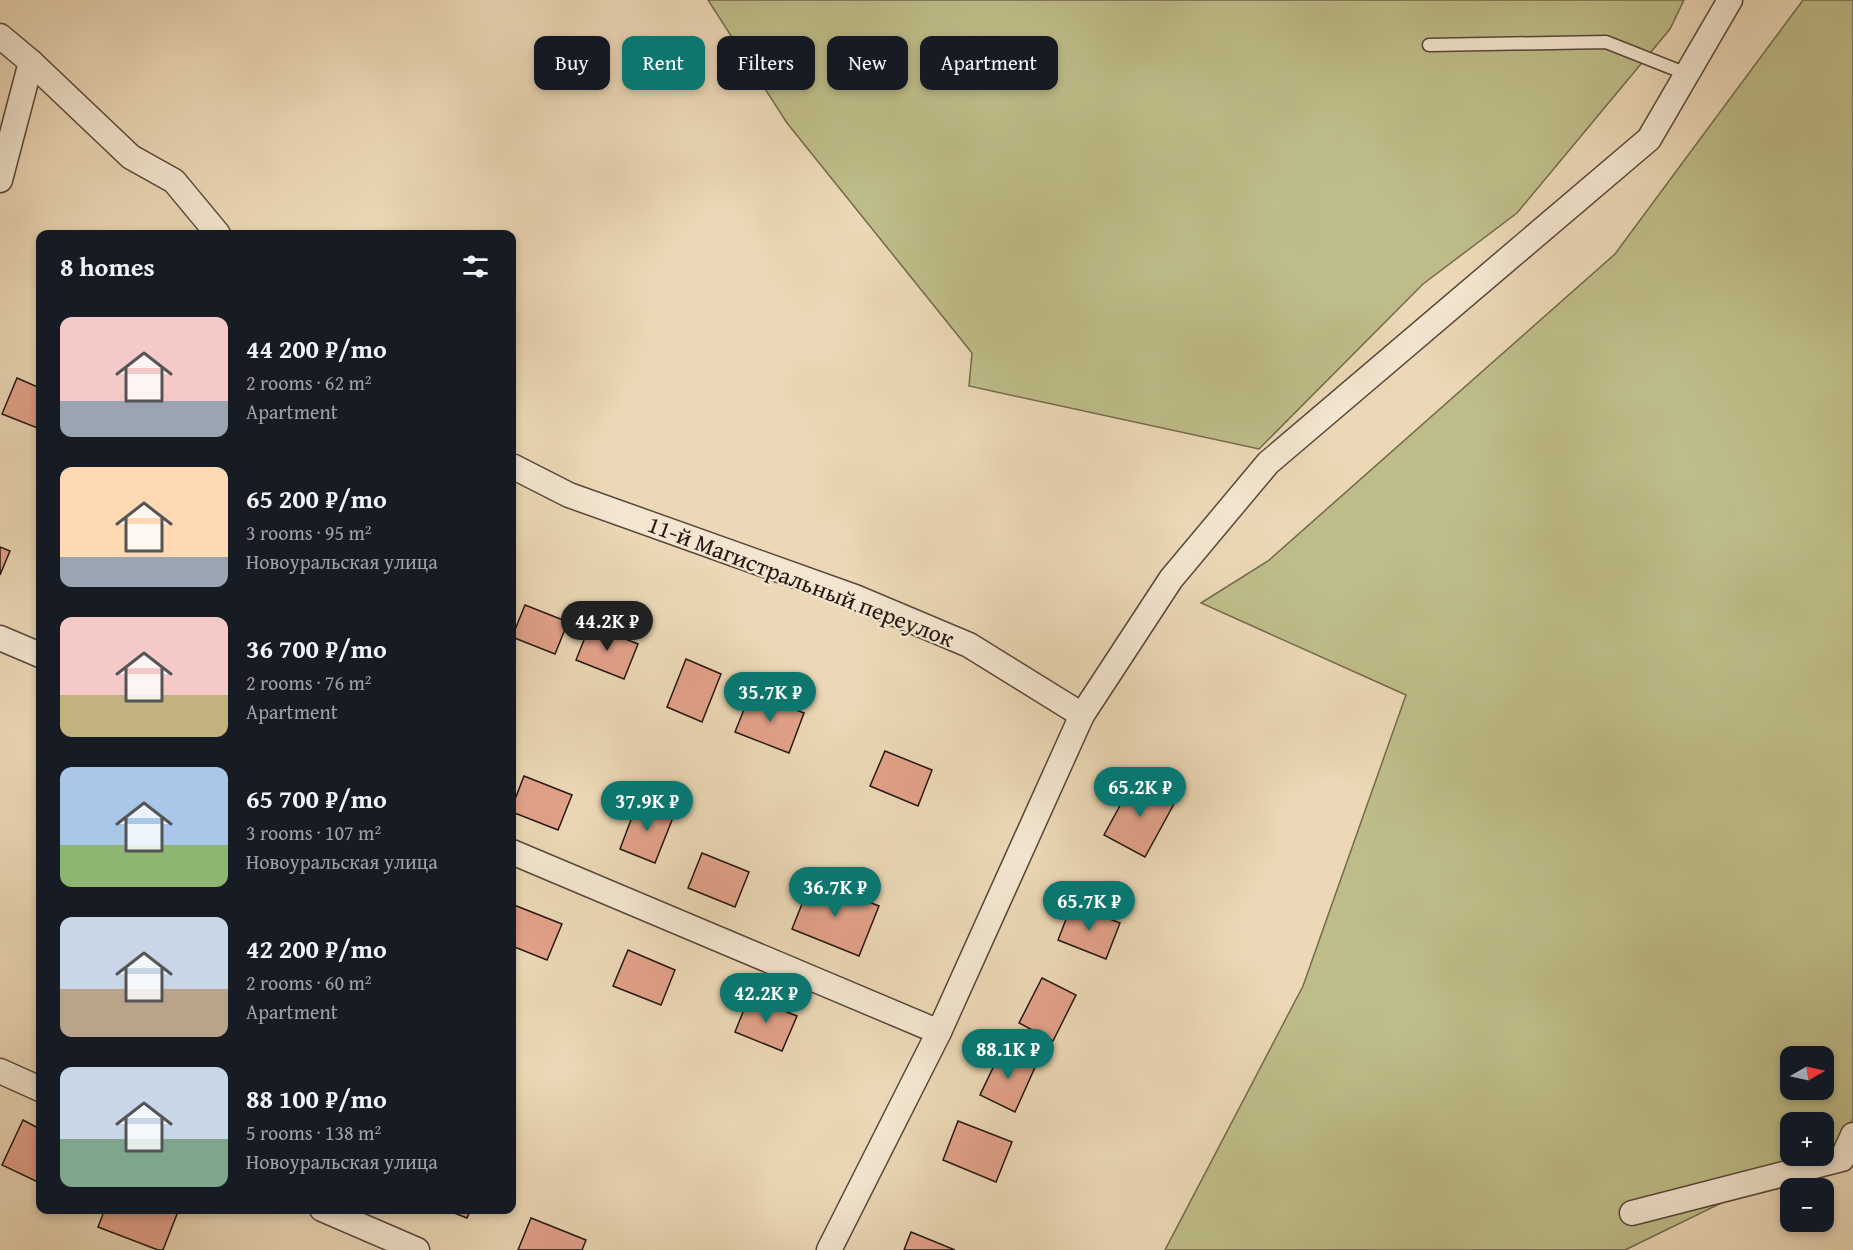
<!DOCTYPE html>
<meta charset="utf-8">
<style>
body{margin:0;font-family:"Gentium Book Plus",serif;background:#20242c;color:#f1f3f6;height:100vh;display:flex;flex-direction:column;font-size:22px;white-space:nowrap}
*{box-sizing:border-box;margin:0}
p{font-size:20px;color:#9ea1a6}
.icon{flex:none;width:33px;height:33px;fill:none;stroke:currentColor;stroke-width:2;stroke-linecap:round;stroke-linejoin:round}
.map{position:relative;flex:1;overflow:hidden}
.side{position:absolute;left:36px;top:230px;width:480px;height:984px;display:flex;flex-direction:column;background:#171b24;border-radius:12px;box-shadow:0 3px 9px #0003}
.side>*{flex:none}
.top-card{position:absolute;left:534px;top:36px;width:570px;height:54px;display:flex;gap:12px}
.needle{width:39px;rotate:81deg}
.tools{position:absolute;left:1780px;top:1046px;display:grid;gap:12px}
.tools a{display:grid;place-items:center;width:54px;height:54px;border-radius:12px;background:#171b24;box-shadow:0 3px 9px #0003;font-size:30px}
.price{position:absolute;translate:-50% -51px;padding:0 14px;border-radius:21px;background:#0f766e;color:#fff;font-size:20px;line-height:39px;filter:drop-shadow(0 2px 3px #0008)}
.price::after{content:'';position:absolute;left:50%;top:36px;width:18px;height:14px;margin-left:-9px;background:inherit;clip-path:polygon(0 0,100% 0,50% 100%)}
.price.active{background:#222;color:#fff}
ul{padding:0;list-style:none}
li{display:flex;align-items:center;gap:18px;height:150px;padding:0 24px}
li span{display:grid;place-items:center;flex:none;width:168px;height:120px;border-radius:12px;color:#555}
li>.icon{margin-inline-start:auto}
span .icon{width:72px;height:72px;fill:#fffc;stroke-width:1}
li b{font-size:26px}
h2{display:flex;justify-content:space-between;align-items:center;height:72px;padding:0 24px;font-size:26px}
.chip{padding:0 21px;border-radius:12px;background:#171b24;box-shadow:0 3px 9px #0003;font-size:21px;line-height:54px}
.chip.active{background:#0f766e;color:#fff}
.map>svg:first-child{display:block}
.green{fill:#bebd89;stroke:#726a4d;stroke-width:1.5;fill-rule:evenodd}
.building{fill:#e3a28a;stroke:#251711;stroke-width:1.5}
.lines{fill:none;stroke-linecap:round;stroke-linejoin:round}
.lane-casing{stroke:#57473a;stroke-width:15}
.street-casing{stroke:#57473a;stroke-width:27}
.lane{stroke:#f3e6d0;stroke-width:12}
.street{stroke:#f3e6d0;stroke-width:24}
.labels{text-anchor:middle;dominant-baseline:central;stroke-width:4.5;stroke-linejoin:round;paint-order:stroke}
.street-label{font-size:24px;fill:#251711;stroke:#f3e6d0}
</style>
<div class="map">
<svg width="1853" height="1250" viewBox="0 0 1853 1250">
<rect width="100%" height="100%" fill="#ecd8b6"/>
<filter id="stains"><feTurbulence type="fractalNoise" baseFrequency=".00333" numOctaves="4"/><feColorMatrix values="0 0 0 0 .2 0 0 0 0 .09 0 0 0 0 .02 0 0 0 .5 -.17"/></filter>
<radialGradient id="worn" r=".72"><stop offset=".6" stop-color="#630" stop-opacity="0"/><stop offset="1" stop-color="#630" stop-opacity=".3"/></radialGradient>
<g class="green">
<path d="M708,0H1684L1670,29L1517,213L1423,284L1259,449L969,386L972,353L787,123Z"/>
<path d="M1803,0H1853V1118L1840,1145L1824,1153V1122H1791V1155H1820L1625,1250H1165L1303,986L1406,695L1201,603L1268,561L1615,254ZM1791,1056H1824V1089H1791Z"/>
</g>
<g class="building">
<path d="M17,378L40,388V429L2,414Z"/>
<path d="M0,547L10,551L0,575Z"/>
<path d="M525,605L568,622L555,654L512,637Z"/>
<path d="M590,625L638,644L624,679L576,660Z"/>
<path d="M686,659L721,674L702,722L667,707Z"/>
<path d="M751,692L804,713L789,753L735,732Z"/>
<path d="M885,751L932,770L918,806L870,786Z"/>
<path d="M524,776L572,795L558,830L512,812V807Z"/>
<path d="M1134,780L1175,802L1145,857L1104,835Z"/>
<path d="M638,801L674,815L655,863L620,849Z"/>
<path d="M702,853L749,872L735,907L688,888Z"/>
<path d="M812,879L879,906L859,956L792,929Z"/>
<path d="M1072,904L1120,923L1106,959L1058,940Z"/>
<path d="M514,905L562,924L547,960L512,946V911Z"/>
<path d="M628,950L675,970L661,1005L613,986Z"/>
<path d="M1042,978L1076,995L1053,1041L1019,1023Z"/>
<path d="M749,997L797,1016L782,1051L735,1032Z"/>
<path d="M1002,1049L1036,1065L1015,1112L980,1095Z"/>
<path d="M23,1120L40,1129V1183L2,1165Z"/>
<path d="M958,1121L1012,1142L996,1182L943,1160Z"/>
<path d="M105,1209H179L163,1250H158L98,1227Z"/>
<path d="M444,1209H471L467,1218Z"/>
<path d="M531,1218L586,1240L582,1250H518Z"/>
<path d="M911,1232L955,1250H904Z"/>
</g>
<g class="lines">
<g class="lane-casing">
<path id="lane" d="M1429,45L1606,42L1687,74"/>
</g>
<g class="street-casing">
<g id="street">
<path d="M0,36L31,62L131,157L174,181L218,234"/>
<path d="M0,180L31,62"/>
<path d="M512,466L569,495L855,597L969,645L1082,715"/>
<path d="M0,638L40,655"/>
<path d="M512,852L939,1032"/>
<path d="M0,1071L40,1089"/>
<path d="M322,1209L417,1250"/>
<path d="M1632,1213L1842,1159L1853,1135"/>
<path d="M829,1250L939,1032L1082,715L1171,579L1268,463L1649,139L1730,0"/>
</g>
</g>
<use href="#lane" class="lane"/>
<use href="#street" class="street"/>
</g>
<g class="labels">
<g class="street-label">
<text transform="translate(801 581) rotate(21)">11-й Магистральный переулок</text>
</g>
</g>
<rect width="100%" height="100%" filter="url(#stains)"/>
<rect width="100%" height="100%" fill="url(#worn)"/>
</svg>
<div class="tools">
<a><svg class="needle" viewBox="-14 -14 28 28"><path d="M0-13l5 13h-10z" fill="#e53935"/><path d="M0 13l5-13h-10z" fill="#9ea1a6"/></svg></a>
<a>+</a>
<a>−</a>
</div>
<b class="price active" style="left:607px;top:652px">44.2K ₽</b>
<b class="price" style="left:770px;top:723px">35.7K ₽</b>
<b class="price" style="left:1140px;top:818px">65.2K ₽</b>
<b class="price" style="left:647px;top:832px">37.9K ₽</b>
<b class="price" style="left:835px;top:918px">36.7K ₽</b>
<b class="price" style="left:1089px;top:932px">65.7K ₽</b>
<b class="price" style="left:766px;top:1024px">42.2K ₽</b>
<b class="price" style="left:1008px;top:1080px">88.1K ₽</b>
<div class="top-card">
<a class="chip">Buy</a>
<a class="chip active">Rent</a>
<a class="chip">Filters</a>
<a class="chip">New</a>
<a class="chip">Apartment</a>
</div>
<section class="side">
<h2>8 homes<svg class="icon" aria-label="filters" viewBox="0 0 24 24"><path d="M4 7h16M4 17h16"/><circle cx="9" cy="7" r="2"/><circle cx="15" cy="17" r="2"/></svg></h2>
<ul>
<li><span style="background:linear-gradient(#f6c9c9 70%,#9aa5b1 0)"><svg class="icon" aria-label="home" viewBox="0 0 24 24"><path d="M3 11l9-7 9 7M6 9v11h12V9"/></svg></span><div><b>44 200 ₽/mo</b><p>2 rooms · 62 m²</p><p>Apartment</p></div></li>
<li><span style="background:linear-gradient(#ffd9b3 75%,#9aa5b1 0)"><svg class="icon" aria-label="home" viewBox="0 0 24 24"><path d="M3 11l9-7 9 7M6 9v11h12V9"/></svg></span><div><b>65 200 ₽/mo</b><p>3 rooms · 95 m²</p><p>Новоуральская улица</p></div></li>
<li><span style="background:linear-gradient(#f6c9c9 65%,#c2b280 0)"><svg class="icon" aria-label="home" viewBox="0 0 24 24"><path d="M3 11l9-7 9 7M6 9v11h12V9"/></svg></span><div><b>36 700 ₽/mo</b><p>2 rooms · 76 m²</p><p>Apartment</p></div></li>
<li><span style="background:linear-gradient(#a9c7e8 65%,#8fb573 0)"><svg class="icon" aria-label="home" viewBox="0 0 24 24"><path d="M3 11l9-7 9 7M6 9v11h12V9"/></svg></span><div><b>65 700 ₽/mo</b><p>3 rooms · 107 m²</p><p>Новоуральская улица</p></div></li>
<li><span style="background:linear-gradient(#c9d6e8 60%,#b9a48a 0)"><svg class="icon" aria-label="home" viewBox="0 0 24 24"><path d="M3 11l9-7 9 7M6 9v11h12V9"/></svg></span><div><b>42 200 ₽/mo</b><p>2 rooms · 60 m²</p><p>Apartment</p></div></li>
<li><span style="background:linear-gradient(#c9d6e8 60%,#7fa58c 0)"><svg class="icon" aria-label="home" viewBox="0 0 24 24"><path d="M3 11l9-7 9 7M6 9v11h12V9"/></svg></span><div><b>88 100 ₽/mo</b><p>5 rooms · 138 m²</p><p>Новоуральская улица</p></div></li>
</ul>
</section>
</div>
